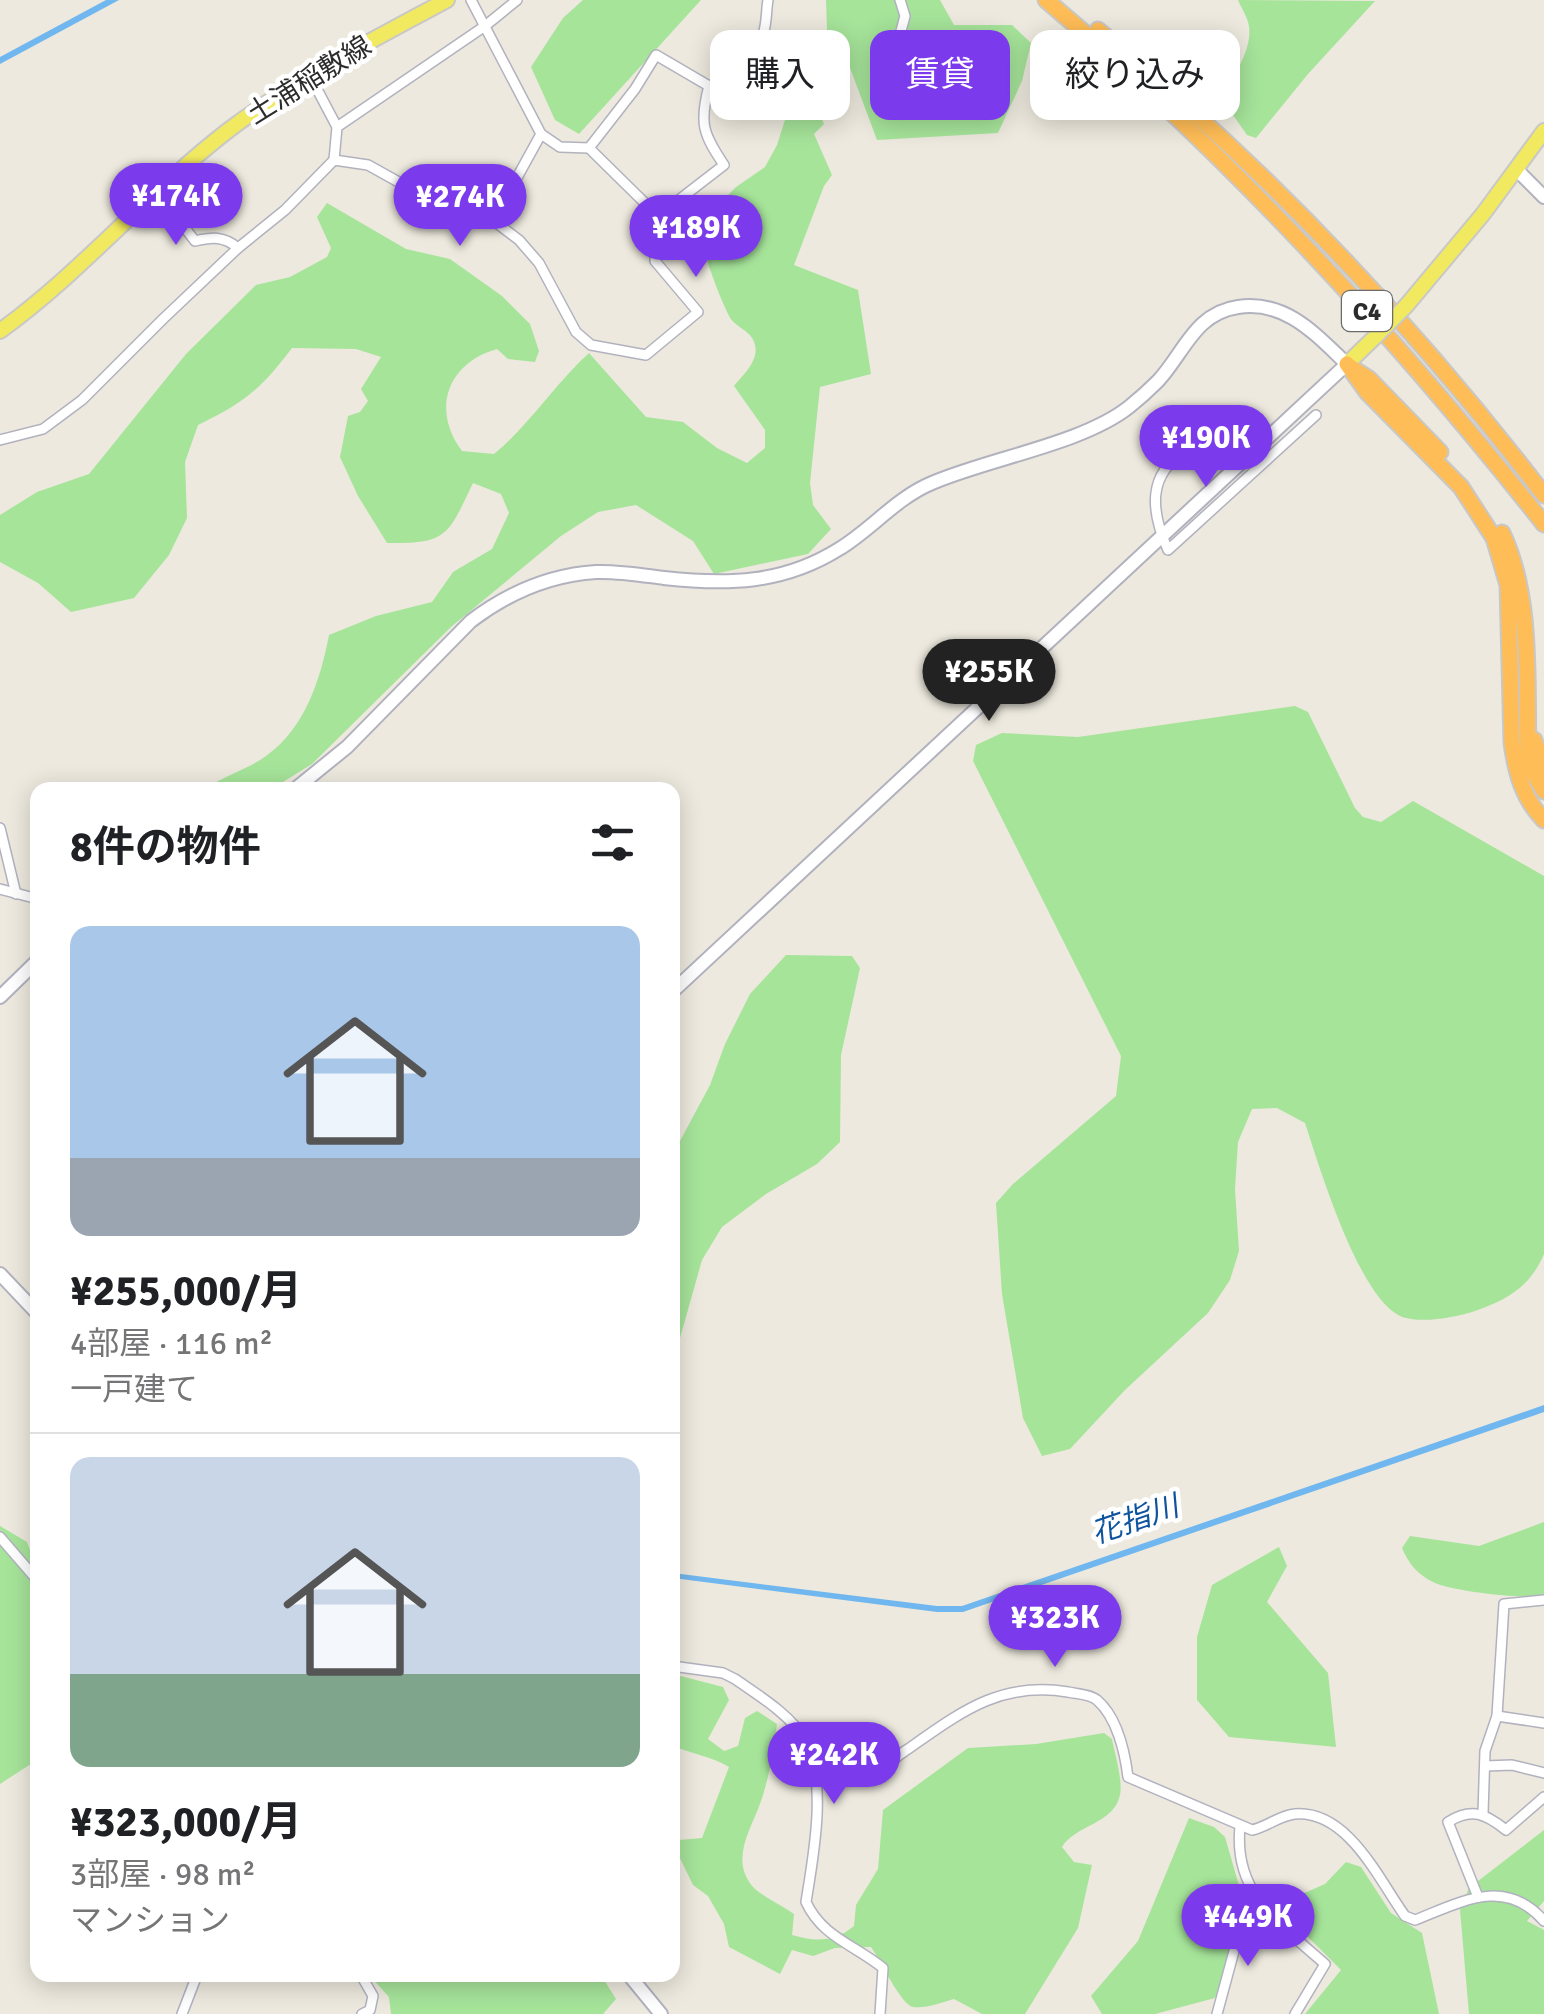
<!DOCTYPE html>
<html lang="ja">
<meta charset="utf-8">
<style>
body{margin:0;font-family:Signika,"Noto Sans JP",sans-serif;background:#f2f2f2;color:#202124;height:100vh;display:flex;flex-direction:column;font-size:38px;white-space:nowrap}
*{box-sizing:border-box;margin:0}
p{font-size:32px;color:#757577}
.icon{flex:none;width:55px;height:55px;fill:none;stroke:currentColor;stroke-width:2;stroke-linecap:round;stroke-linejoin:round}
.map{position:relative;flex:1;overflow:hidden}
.details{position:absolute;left:30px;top:782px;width:650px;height:1200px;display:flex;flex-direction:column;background:#fff;border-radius:20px;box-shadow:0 5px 25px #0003}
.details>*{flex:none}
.guide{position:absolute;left:710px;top:30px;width:682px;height:90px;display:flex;gap:20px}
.price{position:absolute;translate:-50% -85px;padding:0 22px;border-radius:35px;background:#7c3aed;color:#fff;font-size:32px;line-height:65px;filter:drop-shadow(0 2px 5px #0008)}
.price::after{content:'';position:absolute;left:50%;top:60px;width:30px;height:22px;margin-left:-15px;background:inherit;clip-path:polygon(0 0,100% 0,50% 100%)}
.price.selected{background:#222;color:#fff}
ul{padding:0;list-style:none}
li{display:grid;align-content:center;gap:20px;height:530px;padding:0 40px}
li+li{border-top:2px solid #e0e0e0}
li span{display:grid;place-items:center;height:310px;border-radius:20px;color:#555}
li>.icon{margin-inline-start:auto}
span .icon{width:180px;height:180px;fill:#fffc;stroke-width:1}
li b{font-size:42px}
h2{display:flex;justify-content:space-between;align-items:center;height:120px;padding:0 40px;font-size:42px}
.pill{padding:0 35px;border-radius:20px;background:#fff;box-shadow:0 5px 25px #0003;font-size:35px;line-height:90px}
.pill.selected{background:#7c3aed;color:#fff}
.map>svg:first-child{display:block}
.green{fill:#a6e49a}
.water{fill:#71b7ef}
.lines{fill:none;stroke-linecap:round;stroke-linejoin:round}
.street-casing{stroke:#b2b2bf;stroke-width:12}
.secondary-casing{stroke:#b2b2bf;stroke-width:16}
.primary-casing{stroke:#c8c8c8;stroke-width:18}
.highway-casing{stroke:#c8c8c8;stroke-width:19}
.street{stroke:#fff;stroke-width:9}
.secondary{stroke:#fff;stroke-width:12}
.primary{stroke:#f1e95f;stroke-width:14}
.highway{stroke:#ffbd57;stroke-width:15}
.primary-bridge-casing{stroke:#c8c8c8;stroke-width:18;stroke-linecap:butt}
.primary-bridge{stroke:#f1e95f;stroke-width:14}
.labels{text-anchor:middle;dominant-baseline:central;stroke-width:9;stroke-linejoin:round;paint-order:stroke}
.shield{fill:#fff;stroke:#6b6b6b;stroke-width:2.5}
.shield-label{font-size:25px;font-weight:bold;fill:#2c2c2c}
.street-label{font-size:28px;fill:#2c2c2c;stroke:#fff}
.water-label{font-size:30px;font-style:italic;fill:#0d539e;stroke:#fff}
</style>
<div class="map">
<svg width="1544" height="2014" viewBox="0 0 1544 2014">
<rect width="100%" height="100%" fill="#ede9de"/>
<g class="green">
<path d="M583,0H701L579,134L555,120L531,67L563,18Z"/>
<path d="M826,0H940L954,25H1012L1031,43L1022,81L998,133L877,140L846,57L827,31Z"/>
<path d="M1238,0L1375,1L1308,74L1256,138L1247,135L1219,95C1234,79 1255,45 1248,22C1246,15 1241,7 1238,0Z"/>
<path d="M803,74L824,124L814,134L832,175L824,186L794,265L858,290L871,374L820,387L810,483L813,505L831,529L808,554L714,574L693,541L636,505L598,512L561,536L451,627L312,764L270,790H205C223,775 247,770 266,756C305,728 320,681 329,635L376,616L432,602L453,572L492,549L509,513L501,494L473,483C448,535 448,544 387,543L358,496L340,457L348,416L360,412L368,401L361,389L381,357L356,349L292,348C260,390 245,402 198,425L185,462L187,518L169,555L134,598L71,612L38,583L0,562V515L37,492L89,474L186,354L256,285L290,277L327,257L331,248L317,217L327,203L406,249L450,259L502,296L530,324L539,351L535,362L508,359L497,349C447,363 431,410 462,451L494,454C530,424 555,384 589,353L646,417L683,422L717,448L747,463L765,448V430L734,386C743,375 759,361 755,345C752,330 735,328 729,316C717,291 706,261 700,233L711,213L736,187L765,167L777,145L797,82Z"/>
<path d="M1295,706L1308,712L1355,808L1363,817L1381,822L1413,801L1544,876V1254C1530,1287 1507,1300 1475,1311C1457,1317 1426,1323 1406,1318C1361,1308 1319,1165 1305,1123L1277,1108L1252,1109L1238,1142L1235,1189L1239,1251L1230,1280L1208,1313L1125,1390L1070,1449L1042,1456L1023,1418L1002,1294L996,1203L1013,1184L1116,1096L1121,1056L973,761L976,745L1002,733L1078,737Z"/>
<path d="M786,955L852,956L860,968L841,1055L840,1142L817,1164L766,1194L722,1227L702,1260L676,1352L673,1353V1154L710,1085L725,1044L750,994Z"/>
<path d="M1544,1522V1597C1521,1598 1453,1592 1433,1582C1417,1574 1409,1564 1402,1548L1410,1536L1479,1546Z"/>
<path d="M0,1526L27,1542L38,1571L37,1760L0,1784Z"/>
<path d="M1279,1547L1287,1566L1267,1602L1328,1673L1336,1747L1229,1737L1197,1700V1637L1212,1585Z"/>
<path d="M673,1674L723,1687L729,1700L708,1739L724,1751L738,1746L745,1718L757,1711L777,1724C774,1749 769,1778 761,1801C751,1830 728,1861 755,1889C763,1896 783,1906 794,1914L792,1935C815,1942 835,1942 854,1926L856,1905L878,1869L883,1810L968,1748L1036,1744L1104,1733L1112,1739C1115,1755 1123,1780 1120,1795C1114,1824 1075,1825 1062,1847L1074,1862L1092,1865L1078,1928L1025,2014H982L954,1999C943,2002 925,2009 913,2007C901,2005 880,1959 871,1947L835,1948L813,1956L792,1950L780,1974L729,1947L724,1924L708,1896L693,1885L674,1846L679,1840L702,1838L729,1767C711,1756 692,1754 673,1746Z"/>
<path d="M1189,1818L1214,1827L1225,1837L1240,1889L1249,1898L1286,1901L1325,1884L1346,1862L1361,1867L1391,1913L1422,1933L1439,2014H1305L1341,1970L1280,1909L1241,1922L1215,1998L1155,2014H1102L1091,1996L1138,1941Z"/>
<path d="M1544,1830V1901L1527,1921L1544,1930V2014H1469L1460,1910L1469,1888Z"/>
<path d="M369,1975H601L616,1999L603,2014H391L389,1997Z"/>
</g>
<g class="water">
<path d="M106,0H119L0,64V57Z"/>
<path d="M1544,1405V1412L963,1612H937L673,1578V1573L937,1606H962Z"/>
</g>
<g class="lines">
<g class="street-casing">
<g id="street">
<path d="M471,0L541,134L560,147L589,148L658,216L655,261L698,312L646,355L591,345L576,332L539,263L519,240L482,212"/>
<path d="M900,0L905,16L901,31L906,41L958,62"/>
<path d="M309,74L337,127"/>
<path d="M589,148L635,89L656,55L709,86"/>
<path d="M334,160L368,165L404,185L462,230L514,183L541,134"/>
<path d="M157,192L195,241C212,237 224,236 238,248"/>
<path d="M658,216L724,165C703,134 699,123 709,86C730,79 755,55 763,34C767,24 766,11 768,0"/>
<path d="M0,440L43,429L82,400L163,319L238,248L285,210L334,160L337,127L485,26L517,0"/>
<path d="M1188,440L1187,450C1146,474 1151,512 1168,550L1316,415"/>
<path d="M0,828L16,894"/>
<path d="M0,889L38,899"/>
<path d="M0,1537L38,1581"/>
<path d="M672,1666L723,1673L735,1679C758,1695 791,1715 805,1740C828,1781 813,1858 806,1902C822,1937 855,1945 883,1968L880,2014"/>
<path d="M1497,1716L1544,1723"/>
<path d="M816,1766C830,1769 847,1777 861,1775C878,1773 894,1758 908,1749C961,1712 1000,1681 1068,1692C1077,1694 1090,1694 1097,1700C1117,1717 1125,1753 1128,1777L1252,1830C1267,1827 1280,1815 1295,1814C1348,1810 1379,1880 1405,1916L1415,1920C1461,1902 1505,1876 1544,1921"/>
<path d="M1485,1766L1512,1765L1544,1773"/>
<path d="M1483,1813L1485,1751L1497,1716L1504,1604L1544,1600"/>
<path d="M1240,1827C1233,1894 1280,1924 1325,1964L1295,2014"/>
<path d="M1478,1897L1448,1822C1472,1807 1486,1814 1506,1830L1544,1797"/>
<path d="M361,1975L373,1996L370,2010L362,2014"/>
<path d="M182,2014L197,1975"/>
<path d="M1217,2014L1240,1929L1270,1915"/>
</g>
</g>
<g class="secondary-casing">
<g id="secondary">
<path d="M1517,170L1544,197"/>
<path d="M294,790L347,747L471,621C508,593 549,575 596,572C618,571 641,575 664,578C727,585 783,584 839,549C872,529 896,498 932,483C990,458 1082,444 1129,407C1139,399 1149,390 1158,381C1184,353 1195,313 1238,307C1286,300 1315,334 1347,364L672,992"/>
<path d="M0,997L38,960"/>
<path d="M0,1274L38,1314"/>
<path d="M629,1975L661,2014"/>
</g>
</g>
<g class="primary-casing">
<g id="primary">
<path d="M1406,306L1483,214L1544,131"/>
<path d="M0,331C83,271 149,191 230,129C298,78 372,40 447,0"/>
<path d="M1347,364L1376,336"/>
</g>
</g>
<g class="highway-casing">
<g id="highway">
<path d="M1046,0C1231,156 1394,334 1544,524"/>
<path d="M1098,30C1265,167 1413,324 1544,495"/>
<path d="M1347,364L1367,392L1461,487L1494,538L1508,585L1512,743C1516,772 1523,799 1544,820"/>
<path d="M1352,368L1369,379L1440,452"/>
<path d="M1502,533C1533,598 1526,684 1528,755L1531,769L1544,791"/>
<path d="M1534,740L1544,769"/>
</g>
</g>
<use href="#street" class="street"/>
<use href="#secondary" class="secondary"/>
<use href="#primary" class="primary"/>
<use href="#highway" class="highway"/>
<g class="primary-bridge-casing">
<path id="primary-bridge" d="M1376,336L1406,306"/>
</g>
<use href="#primary-bridge" class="primary-bridge"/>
</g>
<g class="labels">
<rect class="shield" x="1342" y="291" width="50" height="40" rx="8"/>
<g class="shield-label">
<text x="1367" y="311">C4</text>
</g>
<g class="street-label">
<text transform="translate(309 80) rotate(-32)">土浦稲敷線</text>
</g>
<g class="water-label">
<text transform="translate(1135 1520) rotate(-19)">花指川</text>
</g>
</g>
</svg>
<b class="price" style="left:176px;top:248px">¥174K</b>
<b class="price" style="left:460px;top:249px">¥274K</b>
<b class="price" style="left:696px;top:280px">¥189K</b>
<b class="price" style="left:1206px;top:490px">¥190K</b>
<b class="price selected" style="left:989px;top:724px">¥255K</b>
<b class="price" style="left:1055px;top:1670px">¥323K</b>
<b class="price" style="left:834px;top:1807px">¥242K</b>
<b class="price" style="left:1248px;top:1969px">¥449K</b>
<div class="guide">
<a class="pill">購入</a>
<a class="pill selected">賃貸</a>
<a class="pill">絞り込み</a>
</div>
<section class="details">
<h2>8件の物件<svg class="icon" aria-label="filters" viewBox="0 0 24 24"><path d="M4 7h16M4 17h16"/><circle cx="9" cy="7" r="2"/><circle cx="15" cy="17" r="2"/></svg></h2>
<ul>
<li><span style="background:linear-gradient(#a9c7e8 75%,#9aa5b1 0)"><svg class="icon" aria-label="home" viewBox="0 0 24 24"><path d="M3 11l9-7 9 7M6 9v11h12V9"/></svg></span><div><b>¥255,000/月</b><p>4部屋 · 116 m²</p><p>一戸建て</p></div></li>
<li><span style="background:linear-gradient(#c9d6e8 70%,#7fa58c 0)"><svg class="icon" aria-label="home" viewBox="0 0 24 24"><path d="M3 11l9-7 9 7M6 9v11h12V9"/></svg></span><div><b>¥323,000/月</b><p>3部屋 · 98 m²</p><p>マンション</p></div></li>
</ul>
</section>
</div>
